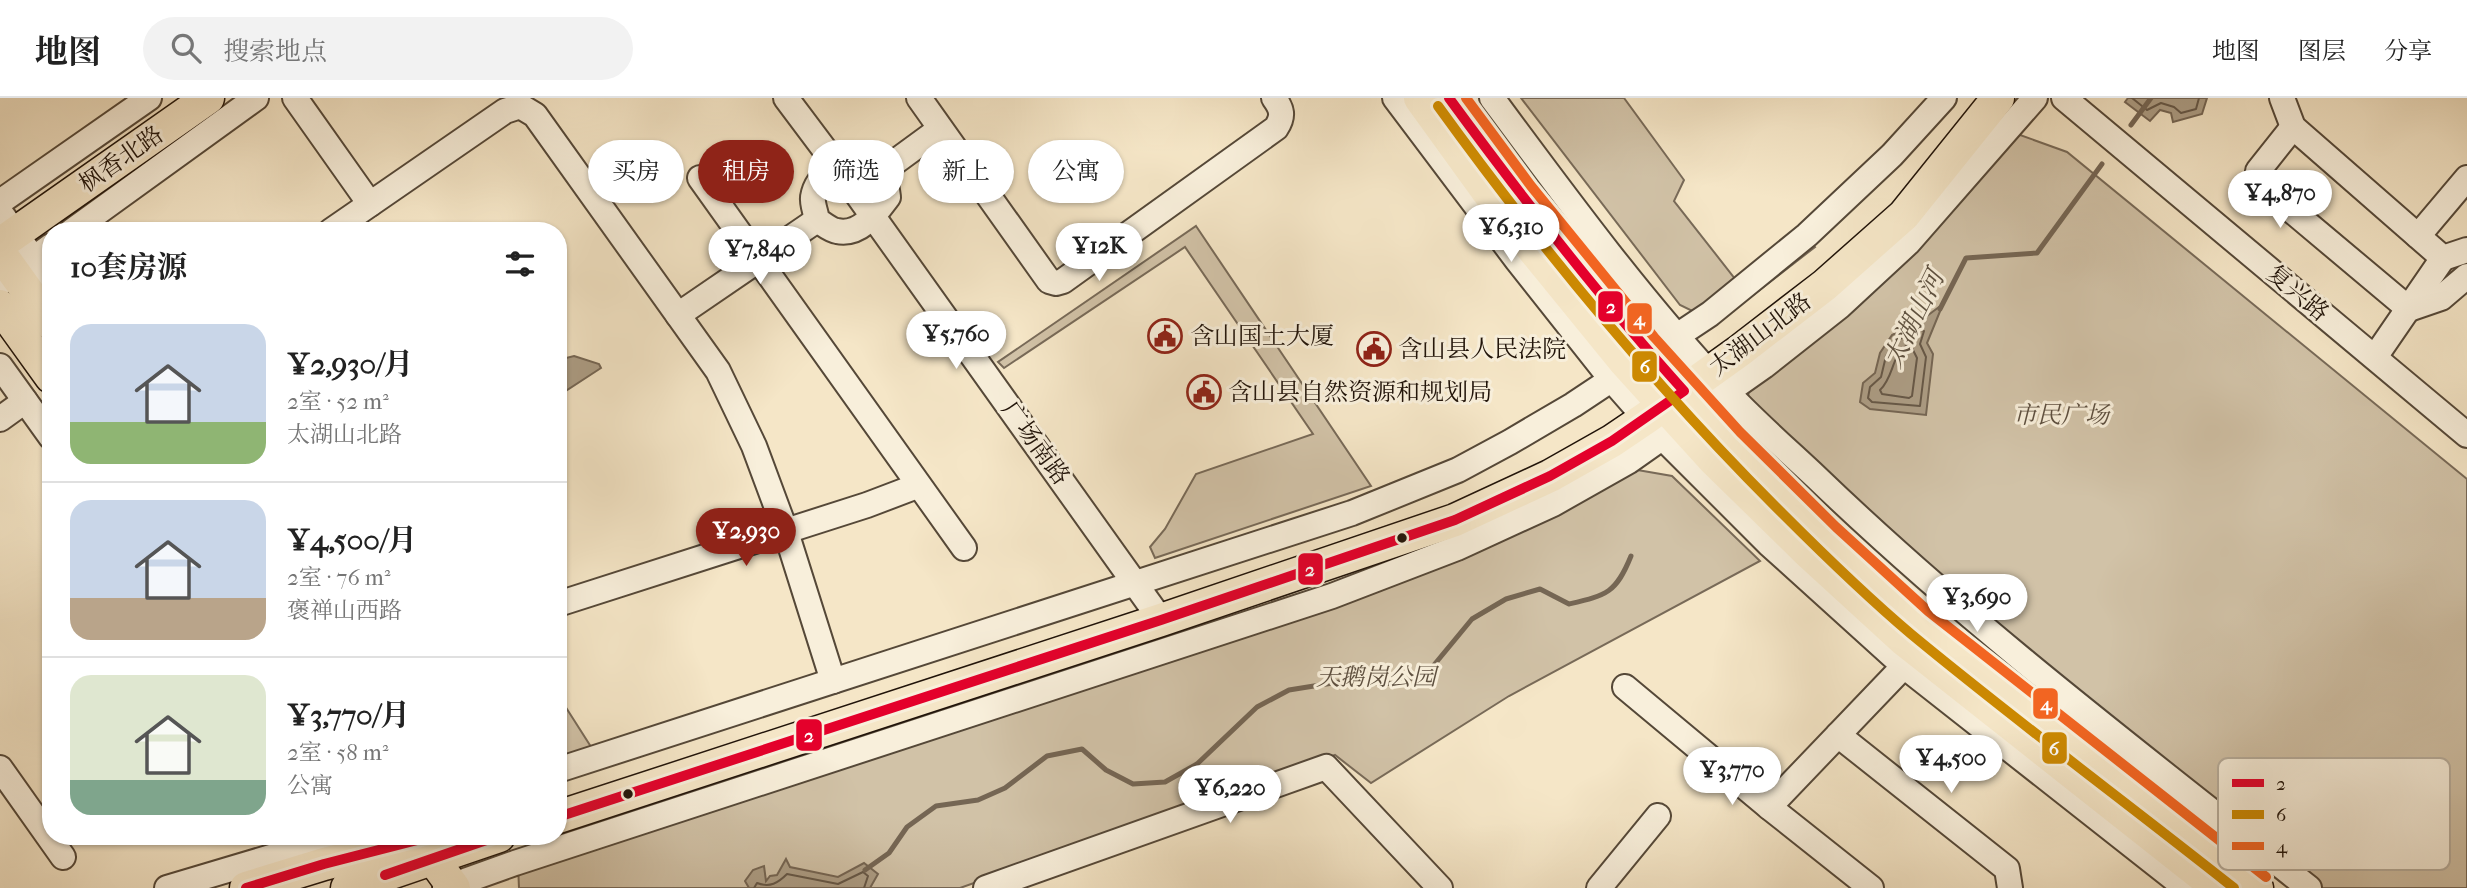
<!DOCTYPE html>
<html lang="zh">
<meta charset="utf-8">
<style>
body{margin:0;font-family:"IM FELL French Canon","Noto Serif SC",serif;background:#f2f2f2;color:#222;height:100vh;display:flex;flex-direction:column;font-size:26px;white-space:nowrap}
*{box-sizing:border-box;margin:0}
p{font-size:23px;color:#767676}
.icon{flex:none;width:38px;height:38px;fill:none;stroke:currentColor;stroke-width:2;stroke-linecap:round;stroke-linejoin:round}
.map{position:relative;flex:1;overflow:hidden}
.panel{position:absolute;left:42px;top:124px;width:525px;height:623px;display:flex;flex-direction:column;background:#fff;border-radius:28px;box-shadow:0 2px 5px #0004}
.panel>*{flex:none}
.guide{position:absolute;left:588px;top:42px;width:665px;height:63px;display:flex;gap:14px}
.price{position:absolute;translate:-50% -60px;padding:0 16px;border-radius:24px;background:#fff;color:#222;font-size:23px;line-height:46px;filter:drop-shadow(0 2px 4px #0008)}
.price::after{content:'';position:absolute;left:50%;top:42px;width:21px;height:16px;margin-left:-10px;background:inherit;clip-path:polygon(0 0,100% 0,50% 100%)}
.price.current{background:#8f2418;color:#fff}
ul{padding:0;list-style:none}
li{display:flex;align-items:center;gap:21px;height:175px;padding:0 28px}
li+li{border-top:2px solid #e0e0e0}
li span{display:grid;place-items:center;flex:none;width:196px;height:140px;border-radius:21px;color:#555}
li>.icon{margin-inline-start:auto}
span .icon{width:84px;height:84px;fill:#fffc;stroke-width:1}
li b{font-size:30px}
h2{display:flex;justify-content:space-between;align-items:center;height:84px;padding:0 28px;font-size:30px}
.chip{padding:0 24px;border-radius:32px;background:#fff;box-shadow:0 2px 5px #0004;font-size:24px;line-height:63px}
.chip.current{background:#8f2418;color:#fff}
header{display:flex;align-items:center;gap:42px;box-sizing:border-box;height:98px;padding:0 35px;background:#fff;border-bottom:2px solid #e0e0e0}
header strong{font-size:33px}
nav{display:flex;gap:38px;margin-inline-start:auto;font-size:24px}
.search{width:490px;height:63px;background:#f2f2f2;display:flex;align-items:center;gap:18px;box-sizing:border-box;padding:0 24px;border-radius:38px;color:#767676;font-size:26px}
.map>svg:first-child{display:block}
.green{fill:#d1c2a7;stroke:#786a58;stroke-width:2}
.water{fill:#ad9e86;stroke:#756654;stroke-width:2}
.lines{fill:none;stroke-linecap:round;stroke-linejoin:round}
.shore{stroke:#665848;stroke-width:2}
.stream{stroke:#756654;stroke-width:5}
.minor-casing{stroke:#554838;stroke-width:28}
.major-casing{stroke:#201309;stroke-width:35}
.minor{stroke:#f8efdb;stroke-width:24}
.major{stroke:#f5e6c7;stroke-width:32}
.bus-1-casing{stroke:#f8efdb;stroke-width:16}
.bus-2-casing{stroke:#f8efdb;stroke-width:16}
.bus-3-casing{stroke:#f8efdb;stroke-width:16}
.bus-1{stroke:#e4002b;stroke-width:10}
.bus-2{stroke:#cc8902;stroke-width:10}
.bus-3{stroke:#f26522;stroke-width:10}
.bus-dot{fill:#201309;stroke:#f8efdb;stroke-width:2.5}
.labels{text-anchor:middle;dominant-baseline:central;stroke-width:6;stroke-linejoin:round;paint-order:stroke}
.street-label{font-size:24px;fill:#201309;stroke:#f8efdb}
.poi-label{font-size:24px;fill:#201309;stroke:#f8efdb;text-anchor:start}
.park-label{font-size:24px;font-style:italic;fill:#5e5040;stroke:#f8efdb}
.water-label{font-size:26px;font-style:italic;fill:#5f5241;stroke:#f8efdb}
.key{fill:#f8efdb;stroke:#b7ad9c;stroke-width:2}
.key-label{font-size:19px;fill:#201309}
.line-badge{stroke:#f8efdb;stroke-width:2.5}
.badge-label{font-size:19px;text-anchor:middle;font-weight:bold;fill:#fff}
</style>
<header>
<strong>地图</strong>
<div class="search"><svg class="icon" aria-label="search" viewBox="0 0 24 24"><circle cx="10" cy="10" r="6"/><path d="M15 15l6 6"/></svg>搜索地点</div>
<nav><a>地图</a><a>图层</a><a>分享</a></nav>
</header>
<div class="map">
<svg width="2467" height="790" viewBox="0 0 2467 790">
<rect width="100%" height="100%" fill="#f5e6c7"/>
<filter id="stains"><feTurbulence type="fractalNoise" baseFrequency=".00286" numOctaves="4"/><feColorMatrix values="0 0 0 0 .2 0 0 0 0 .09 0 0 0 0 .02 0 0 0 .5 -.17"/></filter>
<radialGradient id="worn" r=".72"><stop offset=".6" stop-color="#630" stop-opacity="0"/><stop offset="1" stop-color="#630" stop-opacity=".3"/></radialGradient>
<g class="green">
<path d="M1521,0H1624L1684,82L1674,103L1743,191L1808,140L1815,149L1717,225L1680,207Z"/>
<path d="M2009,33L2067,54L2467,381V790H2318L1914,466L1748,301L1750,278Z"/>
<path d="M1196,128L1371,388L1155,460L1150,449L1165,431L1196,376L1313,336L1185,149L1004,270L998,264Z"/>
<path d="M1626,370L1672,378L1760,463L1509,598L1371,685L1335,657L960,790H519L518,767L1473,454Z"/>
<path d="M558,597L593,652L558,663Z"/>
</g>
<g class="water">
<path d="M2128,0H2207L2202,16L2173,24L2171,15L2160,12L2150,23L2125,4Z"/>
<path d="M1943,206L1927,245L1933,256L1926,317L1870,311L1860,304L1863,285L1875,275L1880,255L1892,237L1923,221Z"/>
<path d="M574,258L599,266L601,270L564,294L558,291V262Z"/>
<path d="M786,761L790,769L838,779L864,765L878,776L870,790H749L745,783L753,772L764,768L766,783L770,778L777,777Z"/>
</g>
<g class="lines">
<g class="shore">
<path d="M2132,0L2147,12L2161,5L2174,9L2181,15L2196,11L2199,0"/>
<path d="M1919,231L1924,233L1920,246L1926,259L1920,308L1872,304L1868,300L1870,289L1881,279L1886,258L1896,243Z"/>
<path d="M1907,247L1911,248L1917,260L1912,298L1909,300L1882,296L1880,292C1894,279 1891,258 1907,247Z"/>
<path d="M754,790L757,785C770,790 778,785 787,776L838,786L863,774L868,778L864,790"/>
</g>
<g class="stream">
<path d="M2131,27L2151,0"/>
<path d="M1940,211L1966,160L2037,155L2102,66"/>
<path d="M865,772L889,755L907,729L936,708L978,702L1005,690L1047,658L1082,651L1106,672L1133,686L1165,684L1197,666L1257,609L1289,592L1345,583L1398,586L1429,573L1472,521L1506,501L1540,491L1569,506C1607,497 1616,495 1631,458"/>
</g>
<g class="minor-casing">
<g id="minor">
<path d="M295,0L370,106"/>
<path d="M786,0L837,68L1161,522"/>
<path d="M919,0L1049,183L1056,185L1063,183L1276,30C1284,18 1282,11 1274,0"/>
<path d="M1395,0L1517,162L1612,282L1663,340L1769,446L1904,568L2186,790"/>
<path d="M1492,0C1566,100 1640,201 1725,292C1753,322 1785,350 1816,379C1971,528 2141,657 2309,790"/>
<path d="M2064,0L2467,337"/>
<path d="M2282,0L2293,29L2443,160L2467,152"/>
<path d="M2293,29L2258,73L2260,86L2409,211L2441,200L2467,178"/>
<path d="M863,60L884,72L888,99C876,115 860,138 837,133C830,132 822,125 817,122C816,115 812,106 813,99C817,74 843,66 863,60Z"/>
<path d="M884,72L940,31"/>
<path d="M700,80L964,450"/>
<path d="M0,104L149,0"/>
<path d="M0,114L51,185"/>
<path d="M72,133L256,0"/>
<path d="M331,133L505,13L520,8L535,17L718,273L754,348L786,434L833,583"/>
<path d="M2418,138L2467,80"/>
<path d="M0,185L51,148"/>
<path d="M678,217L817,122"/>
<path d="M2375,259L2443,160"/>
<path d="M0,268L51,339"/>
<path d="M0,321L25,303"/>
<path d="M558,506L867,407L917,388"/>
<path d="M1625,589L1769,709L1871,790"/>
<path d="M1838,637L2007,771L2010,790"/>
<path d="M0,670L63,759"/>
<path d="M558,672L1352,415L1458,372L1510,344L1573,307L1710,216L1807,137L1892,57L1944,0"/>
<path d="M1769,709L1904,568"/>
<path d="M167,790L341,738"/>
<path d="M445,790L515,765L1332,498L1457,450L1553,406L1629,363L1764,268L1840,208L1908,145L2035,0"/>
<path d="M986,790L1326,669L1440,790"/>
<path d="M1599,790L1658,718"/>
</g>
</g>
<g class="major-casing">
<g id="major">
<path d="M1420,0L1501,112L1624,263L1713,361L1810,456L1904,542L2218,790"/>
<path d="M1449,0L1520,97L1643,248L1730,344L1826,439L1919,524L2257,790"/>
<path d="M0,146L208,0"/>
<path d="M0,155L51,226"/>
<path d="M0,208L51,279"/>
<path d="M558,719L1161,522L1455,422L1550,378L1612,343L1646,320L1738,254L1825,187L1904,117L1998,0"/>
<path d="M422,746L454,790"/>
<path d="M246,790L324,766L435,738"/>
<path d="M347,790L499,738"/>
</g>
</g>
<use href="#minor" class="minor"/>
<use href="#major" class="major"/>
<g class="bus-1-casing">
<g id="bus-1">
<path d="M558,719L1161,522L1455,422L1550,378L1612,343L1684,293C1600,200 1523,101 1449,0"/>
<path d="M385,777L498,738"/>
<path d="M246,790L324,766L433,738"/>
</g>
</g>
<g class="bus-2-casing">
<path id="bus-2" d="M1438,8C1543,153 1656,290 1783,416C1824,457 1866,498 1911,536C2016,623 2127,705 2234,790"/>
</g>
<g class="bus-3-casing">
<path id="bus-3" d="M1466,0L1531,88L1654,239L1740,334L1836,429L1928,513L2266,779"/>
</g>
<use href="#bus-1" class="bus-1"/>
<use href="#bus-2" class="bus-2"/>
<use href="#bus-3" class="bus-3"/>
</g>
<defs>
<g id="civic-ring" transform="scale(1.75)"><circle r="9.5" fill="#f8efdb" stroke="#8f2418" stroke-width="1.5"/><path d="M-.6-6.5H3V-4.5H.6V-3L4-1V1h2V6H-6V1h2V-1L-.6-3ZM-1.2 2.5V6h2.4V2.5Z" fill="#8f2418"/></g>
</defs>
<g fill-rule="evenodd">
<use href="#civic-ring" x="1165" y="238"/>
<use href="#civic-ring" x="1374" y="251"/>
<use href="#civic-ring" x="1204" y="294"/>
</g>
<g class="bus-dot">
<circle cx="1402" cy="440" r="6"/>
<circle cx="628" cy="696" r="6"/>
</g>
<g class="labels">
<g class="street-label">
<text transform="translate(121 61) rotate(-35)">枫香北路</text>
<text transform="translate(2298 195) rotate(40)">复兴路</text>
<text transform="translate(1760 236) rotate(-37)">太湖山北路</text>
<text transform="translate(1036 345) rotate(54)">广场南路</text>
</g>
<g class="poi-label">
<text x="1190" y="238">含山国土大厦</text>
<text x="1398" y="251">含山县人民法院</text>
<text x="1228" y="294">含山县自然资源和规划局</text>
</g>
<g class="park-label">
<text x="2061" y="317">市民广场</text>
<text x="1376" y="579">天鹅岗公园</text>
</g>
<g class="water-label">
<text transform="translate(1914 221) rotate(-64)">太湖山河</text>
</g>
</g>
<rect x="2218" y="660" width="232" height="112" rx="10" class="key"/>
<rect x="2232" y="681" width="32" height="8" fill="#e4002b"/>
<rect x="2232" y="712" width="32" height="9" fill="#cc8902"/>
<rect x="2232" y="744" width="32" height="8" fill="#f26522"/>
<g class="key-label">
<text x="2276" y="692">2</text>
<text x="2276" y="723">6</text>
<text x="2276" y="755">4</text>
</g>
<g class="line-badge">
<rect x="1597" y="192" width="27" height="33" rx="7" fill="#e4002b"/>
<rect x="1626" y="204" width="27" height="33" rx="7" fill="#f26522"/>
<rect x="1631" y="252" width="27" height="33" rx="7" fill="#cc8902"/>
<rect x="1297" y="454" width="27" height="34" rx="7" fill="#e4002b"/>
<rect x="2032" y="589" width="27" height="33" rx="7" fill="#f26522"/>
<rect x="795" y="620" width="28" height="34" rx="7" fill="#e4002b"/>
<rect x="2041" y="633" width="27" height="34" rx="7" fill="#cc8902"/>
</g>
<g class="badge-label">
<text x="1611" y="215">2</text>
<text x="1639" y="227">4</text>
<text x="1645" y="275">6</text>
<text x="1310" y="478">2</text>
<text x="2046" y="612">4</text>
<text x="809" y="644">2</text>
<text x="2054" y="657">6</text>
</g>
<rect width="100%" height="100%" filter="url(#stains)"/>
<rect width="100%" height="100%" fill="url(#worn)"/>
</svg>
<b class="price" style="left:2280px;top:132px">¥4,870</b>
<b class="price" style="left:1511px;top:166px">¥6,310</b>
<b class="price" style="left:1099px;top:185px">¥12K</b>
<b class="price" style="left:760px;top:188px">¥7,840</b>
<b class="price" style="left:956px;top:273px">¥5,760</b>
<b class="price current" style="left:746px;top:470px">¥2,930</b>
<b class="price" style="left:1977px;top:536px">¥3,690</b>
<b class="price" style="left:1951px;top:697px">¥4,500</b>
<b class="price" style="left:1732px;top:709px">¥3,770</b>
<b class="price" style="left:1230px;top:727px">¥6,220</b>
<div class="guide">
<a class="chip">买房</a>
<a class="chip current">租房</a>
<a class="chip">筛选</a>
<a class="chip">新上</a>
<a class="chip">公寓</a>
</div>
<section class="panel">
<h2>10套房源<svg class="icon" aria-label="filters" viewBox="0 0 24 24"><path d="M4 7h16M4 17h16"/><circle cx="9" cy="7" r="2"/><circle cx="15" cy="17" r="2"/></svg></h2>
<ul>
<li><span style="background:linear-gradient(#c9d6e8 70%,#8fb573 0)"><svg class="icon" aria-label="home" viewBox="0 0 24 24"><path d="M3 11l9-7 9 7M6 9v11h12V9"/></svg></span><div><b>¥2,930/月</b><p>2室 · 52 m²</p><p>太湖山北路</p></div></li>
<li><span style="background:linear-gradient(#c9d6e8 70%,#b9a48a 0)"><svg class="icon" aria-label="home" viewBox="0 0 24 24"><path d="M3 11l9-7 9 7M6 9v11h12V9"/></svg></span><div><b>¥4,500/月</b><p>2室 · 76 m²</p><p>褒禅山西路</p></div></li>
<li><span style="background:linear-gradient(#dfe7d0 75%,#7fa58c 0)"><svg class="icon" aria-label="home" viewBox="0 0 24 24"><path d="M3 11l9-7 9 7M6 9v11h12V9"/></svg></span><div><b>¥3,770/月</b><p>2室 · 58 m²</p><p>公寓</p></div></li>
</ul>
</section>
</div>
